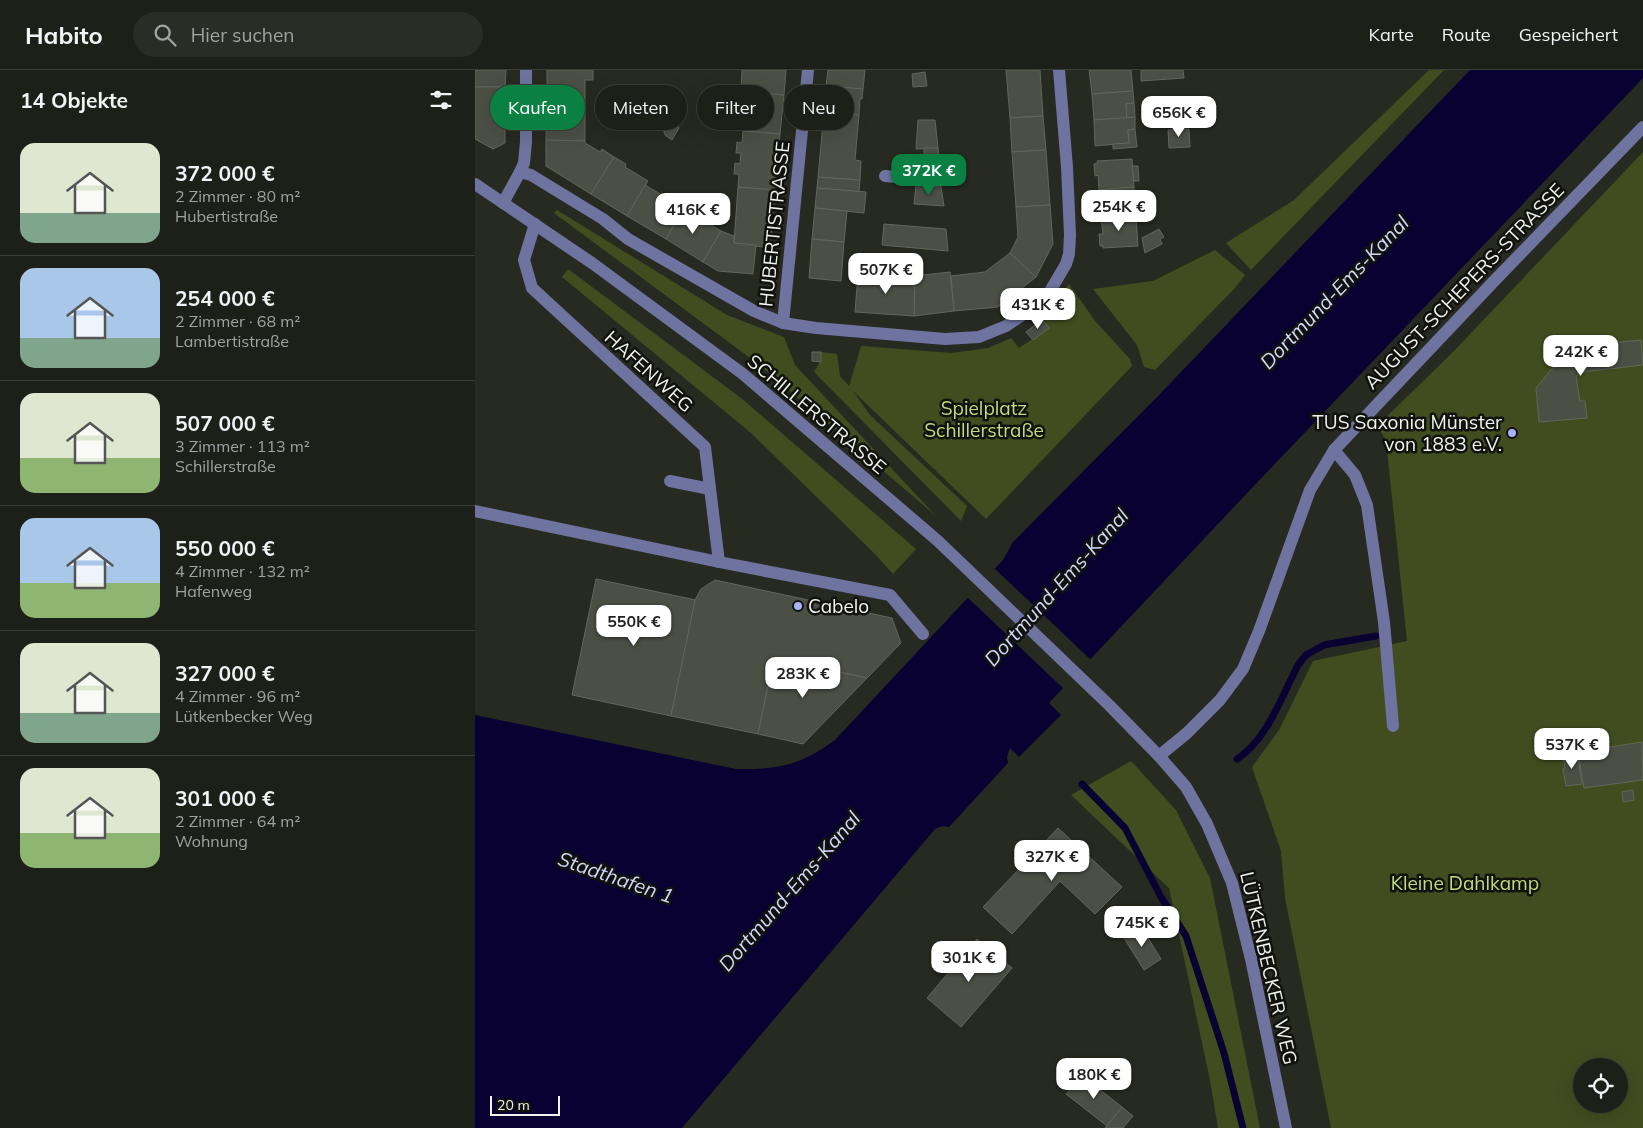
<!DOCTYPE html>
<html lang="de">
<meta charset="utf-8">
<style>
body{margin:0;font-family:Mulish,sans-serif;background:#2a2d25;color:#f1f3f6;height:100vh;display:flex;flex-direction:column;font-size:19px;white-space:nowrap}
*{box-sizing:border-box;margin:0}
p{font-size:16px;color:#a0a3a2}
.icon{flex:none;width:28px;height:28px;fill:none;stroke:currentColor;stroke-width:2;stroke-linecap:round;stroke-linejoin:round}
.map{position:relative;flex:1;overflow:hidden}
.sheet{display:flex;flex-direction:column;background:#1d2018;width:475px}
.sheet>*{flex:none}
.hud{position:absolute;left:15px;top:15px;width:475px;height:45px;display:flex;gap:10px}
.buttons{position:absolute;left:1098px;top:988px;display:grid;gap:10px}
.buttons a{display:grid;place-items:center;width:55px;height:55px;border-radius:50%;background:#1d2018;box-shadow:0 5px 20px #0002,0 0 0 1px #3b3e37;font-size:25px}
.scale{position:absolute;left:15px;bottom:12px;width:70px;box-sizing:border-box;padding-left:5px;border:2px solid #f1f3ed;border-top:0;font-size:14px;line-height:18px;white-space:nowrap;color:#f1f3ed;-webkit-text-stroke:4px #11120e;paint-order:stroke}
.price{position:absolute;translate:-50% -42px;padding:0 11px;border-radius:10px;background:#fff;color:#222;font-size:16px;line-height:32px;filter:drop-shadow(0 1px 2px #0008)}
.price::after{content:'';position:absolute;left:50%;top:30px;width:15px;height:11px;margin-left:-8px;background:inherit;clip-path:polygon(0 0,100% 0,50% 100%)}
.price.active{background:#0b8043;color:#fff}
ul{padding:0;list-style:none}
li{display:flex;align-items:center;gap:15px;height:125px;padding:0 20px}
li+li{border-top:1px solid #3b3e37}
li span{display:grid;place-items:center;flex:none;width:140px;height:100px;border-radius:15px;color:#555}
li>.icon{margin-inline-start:auto}
span .icon{width:60px;height:60px;fill:#fffc;stroke-width:1}
li b{font-size:21px}
h2{display:flex;justify-content:space-between;align-items:center;height:60px;padding:0 20px;font-size:21px}
.chip{padding:0 18px;border-radius:22px;background:#1d2018;box-shadow:0 5px 20px #0002,0 0 0 1px #3b3e37;font-size:18px;line-height:45px}
.chip.active{background:#0b8043;color:#fff}
header{display:flex;align-items:center;gap:30px;box-sizing:border-box;height:70px;padding:0 25px;background:#1d2018;border-bottom:1px solid #3b3e37}
header strong{font-size:24px}
nav{display:flex;gap:28px;margin-inline-start:auto;font-size:18px}
.search{width:350px;height:45px;background:#2a2d25;display:flex;align-items:center;gap:12px;box-sizing:border-box;padding:0 18px;border-radius:28px;color:#a0a3a2;font-size:19px}
main{display:flex;flex:1;min-height:0}
.map>svg:first-child{display:block}
.green{fill:#414d1f;fill-rule:evenodd}
.water{fill:#0a0133}
.pier{fill:#272a20}
.lines{fill:none;stroke-linecap:round;stroke-linejoin:round}
.stream{stroke:#0a0133;stroke-width:7}
.building{fill:#4b4f44;stroke:#63665b}
.minor{stroke:#6e739f;stroke-width:12}
.poi-dot{fill:#a9b0fc;stroke:#11120e;stroke-width:2}
.labels{text-anchor:middle;dominant-baseline:central;stroke-width:5;stroke-linejoin:round;paint-order:stroke}
.street-label{font-size:19px;fill:#f1f3ed;stroke:#11120e}
.park-label{font-size:19px;fill:#c3dc7e;stroke:#11120e}
.poi-label{font-size:19px;fill:#f1f3ed;stroke:#11120e;text-anchor:end}
.water-label{font-size:20px;font-style:italic;fill:#d2d7fb;stroke:#11120e}
</style>
<header>
<strong>Habito</strong>
<div class="search"><svg class="icon" aria-label="search" viewBox="0 0 24 24"><circle cx="10" cy="10" r="6"/><path d="M15 15l6 6"/></svg>Hier suchen</div>
<nav><a>Karte</a><a>Route</a><a>Gespeichert</a></nav>
</header>
<main>
<section class="sheet">
<h2>14 Objekte<svg class="icon" aria-label="filters" viewBox="0 0 24 24"><path d="M4 7h16M4 17h16"/><circle cx="9" cy="7" r="2"/><circle cx="15" cy="17" r="2"/></svg></h2>
<ul>
<li><span style="background:linear-gradient(#dfe7d0 70%,#7fa58c 0)"><svg class="icon" aria-label="home" viewBox="0 0 24 24"><path d="M3 11l9-7 9 7M6 9v11h12V9"/></svg></span><div><b>372 000 €</b><p>2 Zimmer · 80 m²</p><p>Hubertistraße</p></div></li>
<li><span style="background:linear-gradient(#a9c7e8 70%,#7fa58c 0)"><svg class="icon" aria-label="home" viewBox="0 0 24 24"><path d="M3 11l9-7 9 7M6 9v11h12V9"/></svg></span><div><b>254 000 €</b><p>2 Zimmer · 68 m²</p><p>Lambertistraße</p></div></li>
<li><span style="background:linear-gradient(#dfe7d0 65%,#8fb573 0)"><svg class="icon" aria-label="home" viewBox="0 0 24 24"><path d="M3 11l9-7 9 7M6 9v11h12V9"/></svg></span><div><b>507 000 €</b><p>3 Zimmer · 113 m²</p><p>Schillerstraße</p></div></li>
<li><span style="background:linear-gradient(#a9c7e8 65%,#8fb573 0)"><svg class="icon" aria-label="home" viewBox="0 0 24 24"><path d="M3 11l9-7 9 7M6 9v11h12V9"/></svg></span><div><b>550 000 €</b><p>4 Zimmer · 132 m²</p><p>Hafenweg</p></div></li>
<li><span style="background:linear-gradient(#dfe7d0 70%,#7fa58c 0)"><svg class="icon" aria-label="home" viewBox="0 0 24 24"><path d="M3 11l9-7 9 7M6 9v11h12V9"/></svg></span><div><b>327 000 €</b><p>4 Zimmer · 96 m²</p><p>Lütkenbecker Weg</p></div></li>
<li><span style="background:linear-gradient(#dfe7d0 65%,#8fb573 0)"><svg class="icon" aria-label="home" viewBox="0 0 24 24"><path d="M3 11l9-7 9 7M6 9v11h12V9"/></svg></span><div><b>301 000 €</b><p>2 Zimmer · 64 m²</p><p>Wohnung</p></div></li>
</ul>
</section>
<div class="map">
<svg width="1168" height="1058" viewBox="0 0 1168 1058">
<rect width="100%" height="100%" fill="#272a20"/>
<g class="green">
<path d="M954,0H969L776,200L751,173L819,130Z"/>
<path d="M1168,82V1058H856L810,828L806,781L777,697L804,660L838,591L932,571L911,370L902,356L977,283ZM1106,996H1144V1034H1106Z"/>
<path d="M82,140L252,245L309,267L320,295L461,446L282,293L79,143Z"/>
<path d="M740,180L770,205L760,218L680,300L669,297L662,275L618,219L678,211Z"/>
<path d="M93,199L266,328L441,479L418,504L397,481L276,363L87,207Z"/>
<path d="M594,214L621,252L655,289L657,296L511,449L378,321L395,345L492,436L486,451L339,302L345,292L346,282L362,284L365,306L374,316L386,276L477,283L513,278L536,268L544,278L574,258L568,246Z"/>
<path d="M656,691L701,740L735,808L785,1058H743L735,1010L694,818L596,725Z"/>
</g>
<path class="water" d="M995,0H1168V8L775,420L574,633L586,645L544,687L535,678L532,687L533,693L474,757L467,756L460,759L207,1058H0V645L261,699C303,700 326,695 360,670L528,490L538,472L683,326Z"/>
<path class="pier" d="M518,497L617,591L590,620L491,526Z"/>
<g class="lines">
<g class="stream">
<path d="M762,689C792,670 807,626 823,595L831,585L849,575L901,566"/>
<path d="M607,714L650,758L686,827L711,866L749,983L768,1058"/>
</g>
</g>
<g class="building">
<path d="M0,0H31L30,17H0Z"/>
<path d="M72,0H118V10H110V29L72,28Z"/>
<path d="M267,0H311L309,25L266,21Z"/>
<path d="M353,0H390L388,19L351,16Z"/>
<path d="M531,0H565L568,46L535,48Z"/>
<path d="M614,0H656L658,21L617,24Z"/>
<path d="M666,0H708L709,8L666,11Z"/>
<path d="M450,2L452,16L438,17L437,4Z"/>
<path d="M351,16L388,19L387,29H385L384,45L349,42Z"/>
<path d="M0,17H30V73L18,79L0,69Z"/>
<path d="M658,21L659,33L651,34L652,48L619,50L617,24Z"/>
<path d="M272,22L309,25L305,64L263,60L265,47L269,48Z"/>
<path d="M72,28L110,29V71L71,70Z"/>
<path d="M179,30H194L199,44L186,51Z"/>
<path d="M659,33L660,47L652,48L651,34Z"/>
<path d="M349,42L384,45L380,90L386,91L385,110L343,107Z"/>
<path d="M199,44L204,58L197,70L190,65L186,51Z"/>
<path d="M568,46L571,80L537,82L535,48Z"/>
<path d="M660,47V59L653,60L654,73L620,76L619,50Z"/>
<path d="M443,50H460L463,78L441,79Z"/>
<path d="M660,59L662,77L638,79V74L654,73L653,60Z"/>
<path d="M714,59L715,77L694,78L693,60Z"/>
<path d="M268,61L305,64L300,120L263,117L264,104H259L260,93L265,94L266,83H261L262,72L267,73Z"/>
<path d="M71,70L110,71V73L125,82L127,79L139,87L116,124L71,96Z"/>
<path d="M449,78H463L464,92H449Z"/>
<path d="M571,80L575,135L541,137L537,82Z"/>
<path d="M139,87L151,94L150,97L173,111L152,146L116,124Z"/>
<path d="M657,89L659,117L624,120L623,105L620,106L619,94L623,93L622,91Z"/>
<path d="M449,92H464L466,117L447,115Z"/>
<path d="M657,96H663L664,111H659Z"/>
<path d="M343,107L385,110L384,122L342,118Z"/>
<path d="M170,115L209,138L191,169L152,146Z"/>
<path d="M441,115L466,117L469,136L439,134Z"/>
<path d="M263,117L300,120L295,178L259,173Z"/>
<path d="M659,117L661,146L626,148L624,120Z"/>
<path d="M342,118L391,122L389,143L340,138Z"/>
<path d="M660,130H665L666,142H661Z"/>
<path d="M575,135L578,174L561,207L535,183L543,167L541,137Z"/>
<path d="M209,138L246,161L228,192L191,169Z"/>
<path d="M340,138L372,141L369,172L337,169Z"/>
<path d="M661,146L663,176L628,178V176H625L624,164H628L626,148Z"/>
<path d="M409,154L471,159L473,181L407,175Z"/>
<path d="M684,159L689,167L685,169L687,174L670,183L667,168Z"/>
<path d="M246,161L259,166V173L281,175L278,204L243,201L228,192Z"/>
<path d="M337,169L369,172L366,211L334,208Z"/>
<path d="M535,183L561,207L523,237L479,241L476,206L510,202Z"/>
<path d="M475,202L479,241L439,246L440,206Z"/>
<path d="M383,204L440,206L439,246L380,242Z"/>
<path d="M568,249L574,258L558,270L551,262Z"/>
<path d="M1166,270L1168,295L1107,302L1106,301L1101,307L1105,331H1110L1112,348L1064,352L1061,318L1095,277Z"/>
<path d="M337,282H346V292L337,291Z"/>
<path d="M121,509L221,530L196,646L97,625Z"/>
<path d="M240,510L417,548L426,573L392,608L299,588L283,664L196,646L220,530L226,519Z"/>
<path d="M299,588L392,608L328,674L283,664Z"/>
<path d="M1167,672L1168,710L1109,718L1103,682Z"/>
<path d="M1102,682L1107,714L1091,716L1088,699L1090,698L1088,685Z"/>
<path d="M1158,720L1159,730L1148,732L1147,722Z"/>
<path d="M583,758L647,817L620,844L585,811L537,864L508,837Z"/>
<path d="M666,857L686,889L669,900L649,868Z"/>
<path d="M502,869L537,898L486,957L452,928Z"/>
<path d="M606,1005L647,1037L632,1056L591,1024Z"/>
<path d="M647,1037L658,1046L648,1058H630Z"/>
</g>
<g class="lines">
<g class="minor">
<path d="M45,102L56,105L128,149L153,169L279,241L308,253L341,258L470,269L504,267L531,256L559,237L574,223L591,194L594,184L595,165L592,97L584,0"/>
<path d="M410,106L443,109"/>
<path d="M0,114L117,193L268,304L463,471L634,635L684,686L711,717L732,754L757,813L776,889L811,1058"/>
<path d="M28,133L45,102L49,93L51,72V0"/>
<path d="M60,154L49,190L57,218L230,377L244,492"/>
<path d="M308,253L333,0"/>
<path d="M859,380L880,405L892,435L909,552L918,656"/>
<path d="M195,411L235,419"/>
<path d="M0,441L244,492L415,525L448,564"/>
<path d="M684,686L712,663L745,630L768,599L784,561L835,420L859,380L1022,208L1168,57"/>
</g>
</g>
<g class="poi-dot">
<circle cx="1037" cy="363" r="5"/>
<circle cx="323" cy="536" r="5"/>
</g>
<g class="labels">
<g class="street-label">
<text transform="translate(299 154) rotate(-84)">HUBERTISTRASSE</text>
<text transform="translate(989 216) rotate(-46)">AUGUST-SCHEPERS-STRASSE</text>
<text transform="translate(174 301) rotate(42)">HAFENWEG</text>
<text transform="translate(342 344) rotate(40)">SCHILLERSTRASSE</text>
<text transform="translate(794 898) rotate(77)">LÜTKENBECKER WEG</text>
</g>
<g class="park-label">
<text x="509" y="338">Spielplatz<tspan x="509" dy="22">Schillerstraße</tspan></text>
<text x="990" y="813">Kleine Dahlkamp</text>
</g>
<g class="poi-label">
<text x="1027" y="352">TUS Saxonia Münster<tspan x="1027" dy="22">von 1883 e.V.</tspan></text>
<text x="333" y="536" text-anchor="start">Cabelo</text>
</g>
<g class="water-label">
<text transform="translate(859 222) rotate(-46)">Dortmund-Ems-Kanal</text>
<text transform="translate(581 517) rotate(-48)">Dortmund-Ems-Kanal</text>
<text transform="translate(141 807) rotate(19)">Stadthafen 1</text>
<text transform="translate(314 821) rotate(-49)">Dortmund-Ems-Kanal</text>
</g>
</g>
</svg>
<div class="buttons">
<a><svg class="icon" aria-label="locate" viewBox="0 0 24 24"><circle cx="12" cy="12" r="6"/><path d="M12 2v4M12 18v4M2 12h4M18 12h4"/></svg></a>
</div>
<div class="scale">20 m</div>
<b class="price" style="left:704px;top:68px">656K €</b>
<b class="price active" style="left:454px;top:126px">372K €</b>
<b class="price" style="left:644px;top:162px">254K €</b>
<b class="price" style="left:218px;top:165px">416K €</b>
<b class="price" style="left:411px;top:225px">507K €</b>
<b class="price" style="left:563px;top:260px">431K €</b>
<b class="price" style="left:1106px;top:307px">242K €</b>
<b class="price" style="left:159px;top:577px">550K €</b>
<b class="price" style="left:328px;top:629px">283K €</b>
<b class="price" style="left:1097px;top:700px">537K €</b>
<b class="price" style="left:577px;top:812px">327K €</b>
<b class="price" style="left:667px;top:878px">745K €</b>
<b class="price" style="left:494px;top:913px">301K €</b>
<b class="price" style="left:619px;top:1030px">180K €</b>
<div class="hud">
<a class="chip active">Kaufen</a>
<a class="chip">Mieten</a>
<a class="chip">Filter</a>
<a class="chip">Neu</a>
</div>
</div>
</main>
